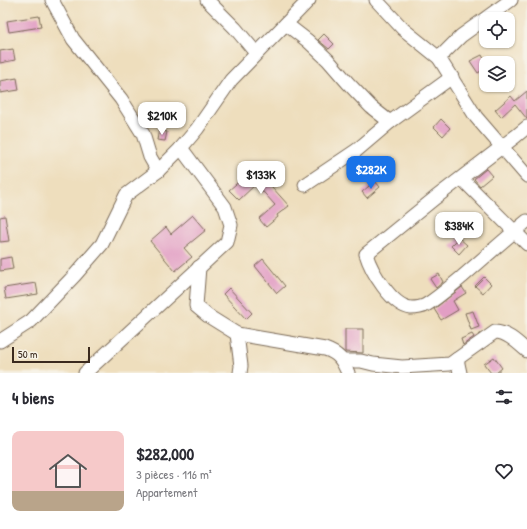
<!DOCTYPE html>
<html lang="fr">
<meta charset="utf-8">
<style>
body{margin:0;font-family:"Patrick Hand",sans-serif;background:#f7f7f7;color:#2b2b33;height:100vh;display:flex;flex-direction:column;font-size:15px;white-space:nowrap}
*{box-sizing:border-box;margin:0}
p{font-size:13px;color:#7c7c81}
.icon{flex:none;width:22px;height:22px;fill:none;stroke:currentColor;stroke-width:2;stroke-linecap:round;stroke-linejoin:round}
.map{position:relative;height:373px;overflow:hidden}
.details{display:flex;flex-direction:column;background:#fff;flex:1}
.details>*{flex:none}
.buttons{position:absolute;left:479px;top:12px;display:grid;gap:8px}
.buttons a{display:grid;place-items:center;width:36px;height:36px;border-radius:8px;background:#fff;box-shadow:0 1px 3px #0004;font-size:20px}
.scale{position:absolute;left:12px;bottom:10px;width:78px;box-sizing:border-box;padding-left:4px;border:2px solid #3b2a1e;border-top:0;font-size:11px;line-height:14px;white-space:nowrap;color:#3b2a1e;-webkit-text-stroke:3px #f7f3e8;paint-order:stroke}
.price{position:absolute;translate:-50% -34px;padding:0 9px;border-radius:8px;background:#fff;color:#222;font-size:13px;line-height:26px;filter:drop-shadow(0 1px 2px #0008)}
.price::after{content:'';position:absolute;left:50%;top:24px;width:12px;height:9px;margin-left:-6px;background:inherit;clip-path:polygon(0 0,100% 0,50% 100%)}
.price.current{background:#1a73e8;color:#fff}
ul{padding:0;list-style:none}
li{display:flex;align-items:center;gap:12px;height:100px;padding:0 12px}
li+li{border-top:1px solid #e1e1e2}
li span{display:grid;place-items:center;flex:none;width:112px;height:80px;border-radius:8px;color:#555}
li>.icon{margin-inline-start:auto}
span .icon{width:48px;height:48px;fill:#fffc;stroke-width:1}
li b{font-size:17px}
h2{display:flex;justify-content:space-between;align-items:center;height:48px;padding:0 12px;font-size:17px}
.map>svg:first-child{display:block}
.building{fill:#e29ec4}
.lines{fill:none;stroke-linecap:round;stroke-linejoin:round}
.minor-casing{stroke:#7a6956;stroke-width:15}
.minor{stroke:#fff;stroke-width:13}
</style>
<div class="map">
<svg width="527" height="373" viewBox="0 0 527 373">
<rect width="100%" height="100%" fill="#f7f3e8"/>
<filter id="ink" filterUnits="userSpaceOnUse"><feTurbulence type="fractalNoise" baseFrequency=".025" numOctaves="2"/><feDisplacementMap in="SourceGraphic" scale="8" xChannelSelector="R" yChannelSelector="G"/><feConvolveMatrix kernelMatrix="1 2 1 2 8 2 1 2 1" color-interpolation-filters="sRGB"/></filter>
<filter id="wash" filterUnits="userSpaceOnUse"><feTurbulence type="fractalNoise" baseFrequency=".012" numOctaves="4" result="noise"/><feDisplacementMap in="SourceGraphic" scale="16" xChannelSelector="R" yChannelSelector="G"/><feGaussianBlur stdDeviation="0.9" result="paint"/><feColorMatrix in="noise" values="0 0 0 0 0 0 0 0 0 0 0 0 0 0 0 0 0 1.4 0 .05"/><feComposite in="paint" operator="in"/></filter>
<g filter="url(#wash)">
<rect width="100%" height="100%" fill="#eedebd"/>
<g id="blocks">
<g class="building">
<path d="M39,16L41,27L9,32L7,21Z"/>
<path d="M324,34L334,44L329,49L318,40Z"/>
<path d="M13,49L15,60L0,63V51Z"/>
<path d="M482,55L486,63V68L478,73L470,61Z"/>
<path d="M17,78L19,90L0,93V81Z"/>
<path d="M527,91V119L515,104L501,117L495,110L511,96L515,101Z"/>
<path d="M441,119L450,128L443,136L434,127Z"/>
<path d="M159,130L167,132L165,141L157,140Z"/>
<path d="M255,168L289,206L277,215L278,217L266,227L259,219L275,205L256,184L239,200L229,190Z"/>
<path d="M486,169L492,176L480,186L474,179Z"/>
<path d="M375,181L380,187L367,198L362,192Z"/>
<path d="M193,215L206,230L184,248L192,257L175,271L150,241L166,227L171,234Z"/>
<path d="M5,216L9,241L0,242V217Z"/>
<path d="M459,238L467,245L459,254L451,246Z"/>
<path d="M11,257L13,269L0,271V259Z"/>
<path d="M263,259L285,286L277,293L255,266Z"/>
<path d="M439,274L443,282L436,288L430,279Z"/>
<path d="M484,277L491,284L483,293L475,286Z"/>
<path d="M36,283L38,294L6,299L4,288Z"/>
<path d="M462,287L466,293L453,301L458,310L441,320L434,309Z"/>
<path d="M229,288L252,313L246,319L223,294Z"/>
<path d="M473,311L479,327L471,330L465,313Z"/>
<path d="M345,329H363V353L345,352Z"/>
<path d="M472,334L474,337L463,345L461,339Z"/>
<path d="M494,357L502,368L496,373H491L484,364Z"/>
</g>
</g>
</g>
<g filter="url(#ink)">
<use href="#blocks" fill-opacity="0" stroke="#7a6956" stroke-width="1"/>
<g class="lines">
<g class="minor-casing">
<g id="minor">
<path d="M52,0L73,39L121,99L143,134L150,157L158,171"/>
<path d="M207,0L235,28L256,53"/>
<path d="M376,0L403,29L439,58L476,117L527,176"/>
<path d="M286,24L308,41L328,60L348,83L371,107L390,122"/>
<path d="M439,58L461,36L511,0"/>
<path d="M527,127L516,136L435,198L366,254C371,271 392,306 411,308C415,308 422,307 426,305C439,297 451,286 462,277C484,258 505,239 527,221"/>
<path d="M462,179L527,244"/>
<path d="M305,185L357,150L390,122L452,77"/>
<path d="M199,267L196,306L208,316L237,334L325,349C339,354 342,359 348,373"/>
<path d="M237,334L241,366L240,373"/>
<path d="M0,341L31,321L75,275L102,244L126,195L158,171L181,148L197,129L231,80L309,0"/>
<path d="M457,359L460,373"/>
<path d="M343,361H361L373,364L402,367L450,364L495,332C507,332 518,343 527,351"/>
<path d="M85,373L227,242L231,225L225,207L181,148"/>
</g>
</g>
<use href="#minor" class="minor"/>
</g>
</g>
</svg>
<div class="buttons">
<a><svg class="icon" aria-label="locate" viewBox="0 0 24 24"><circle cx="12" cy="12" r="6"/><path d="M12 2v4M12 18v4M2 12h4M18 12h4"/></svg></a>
<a><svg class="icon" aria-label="layers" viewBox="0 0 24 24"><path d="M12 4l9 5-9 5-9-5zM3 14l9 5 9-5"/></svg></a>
</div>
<div class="scale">50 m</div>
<b class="price" style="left:162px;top:136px">$210K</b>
<b class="price current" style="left:371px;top:190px">$282K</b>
<b class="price" style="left:261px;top:195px">$133K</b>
<b class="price" style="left:459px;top:246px">$384K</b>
</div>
<section class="details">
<h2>4 biens<svg class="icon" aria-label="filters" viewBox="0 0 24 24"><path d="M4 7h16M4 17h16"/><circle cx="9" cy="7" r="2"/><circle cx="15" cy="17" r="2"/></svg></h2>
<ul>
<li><span style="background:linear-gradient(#f6c9c9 75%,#b9a48a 0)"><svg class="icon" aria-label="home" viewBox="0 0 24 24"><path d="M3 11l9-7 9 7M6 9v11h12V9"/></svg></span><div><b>$282,000</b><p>3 pièces · 116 m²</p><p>Appartement</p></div><svg class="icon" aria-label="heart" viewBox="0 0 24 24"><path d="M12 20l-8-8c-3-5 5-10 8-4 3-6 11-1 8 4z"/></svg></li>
</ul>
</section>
